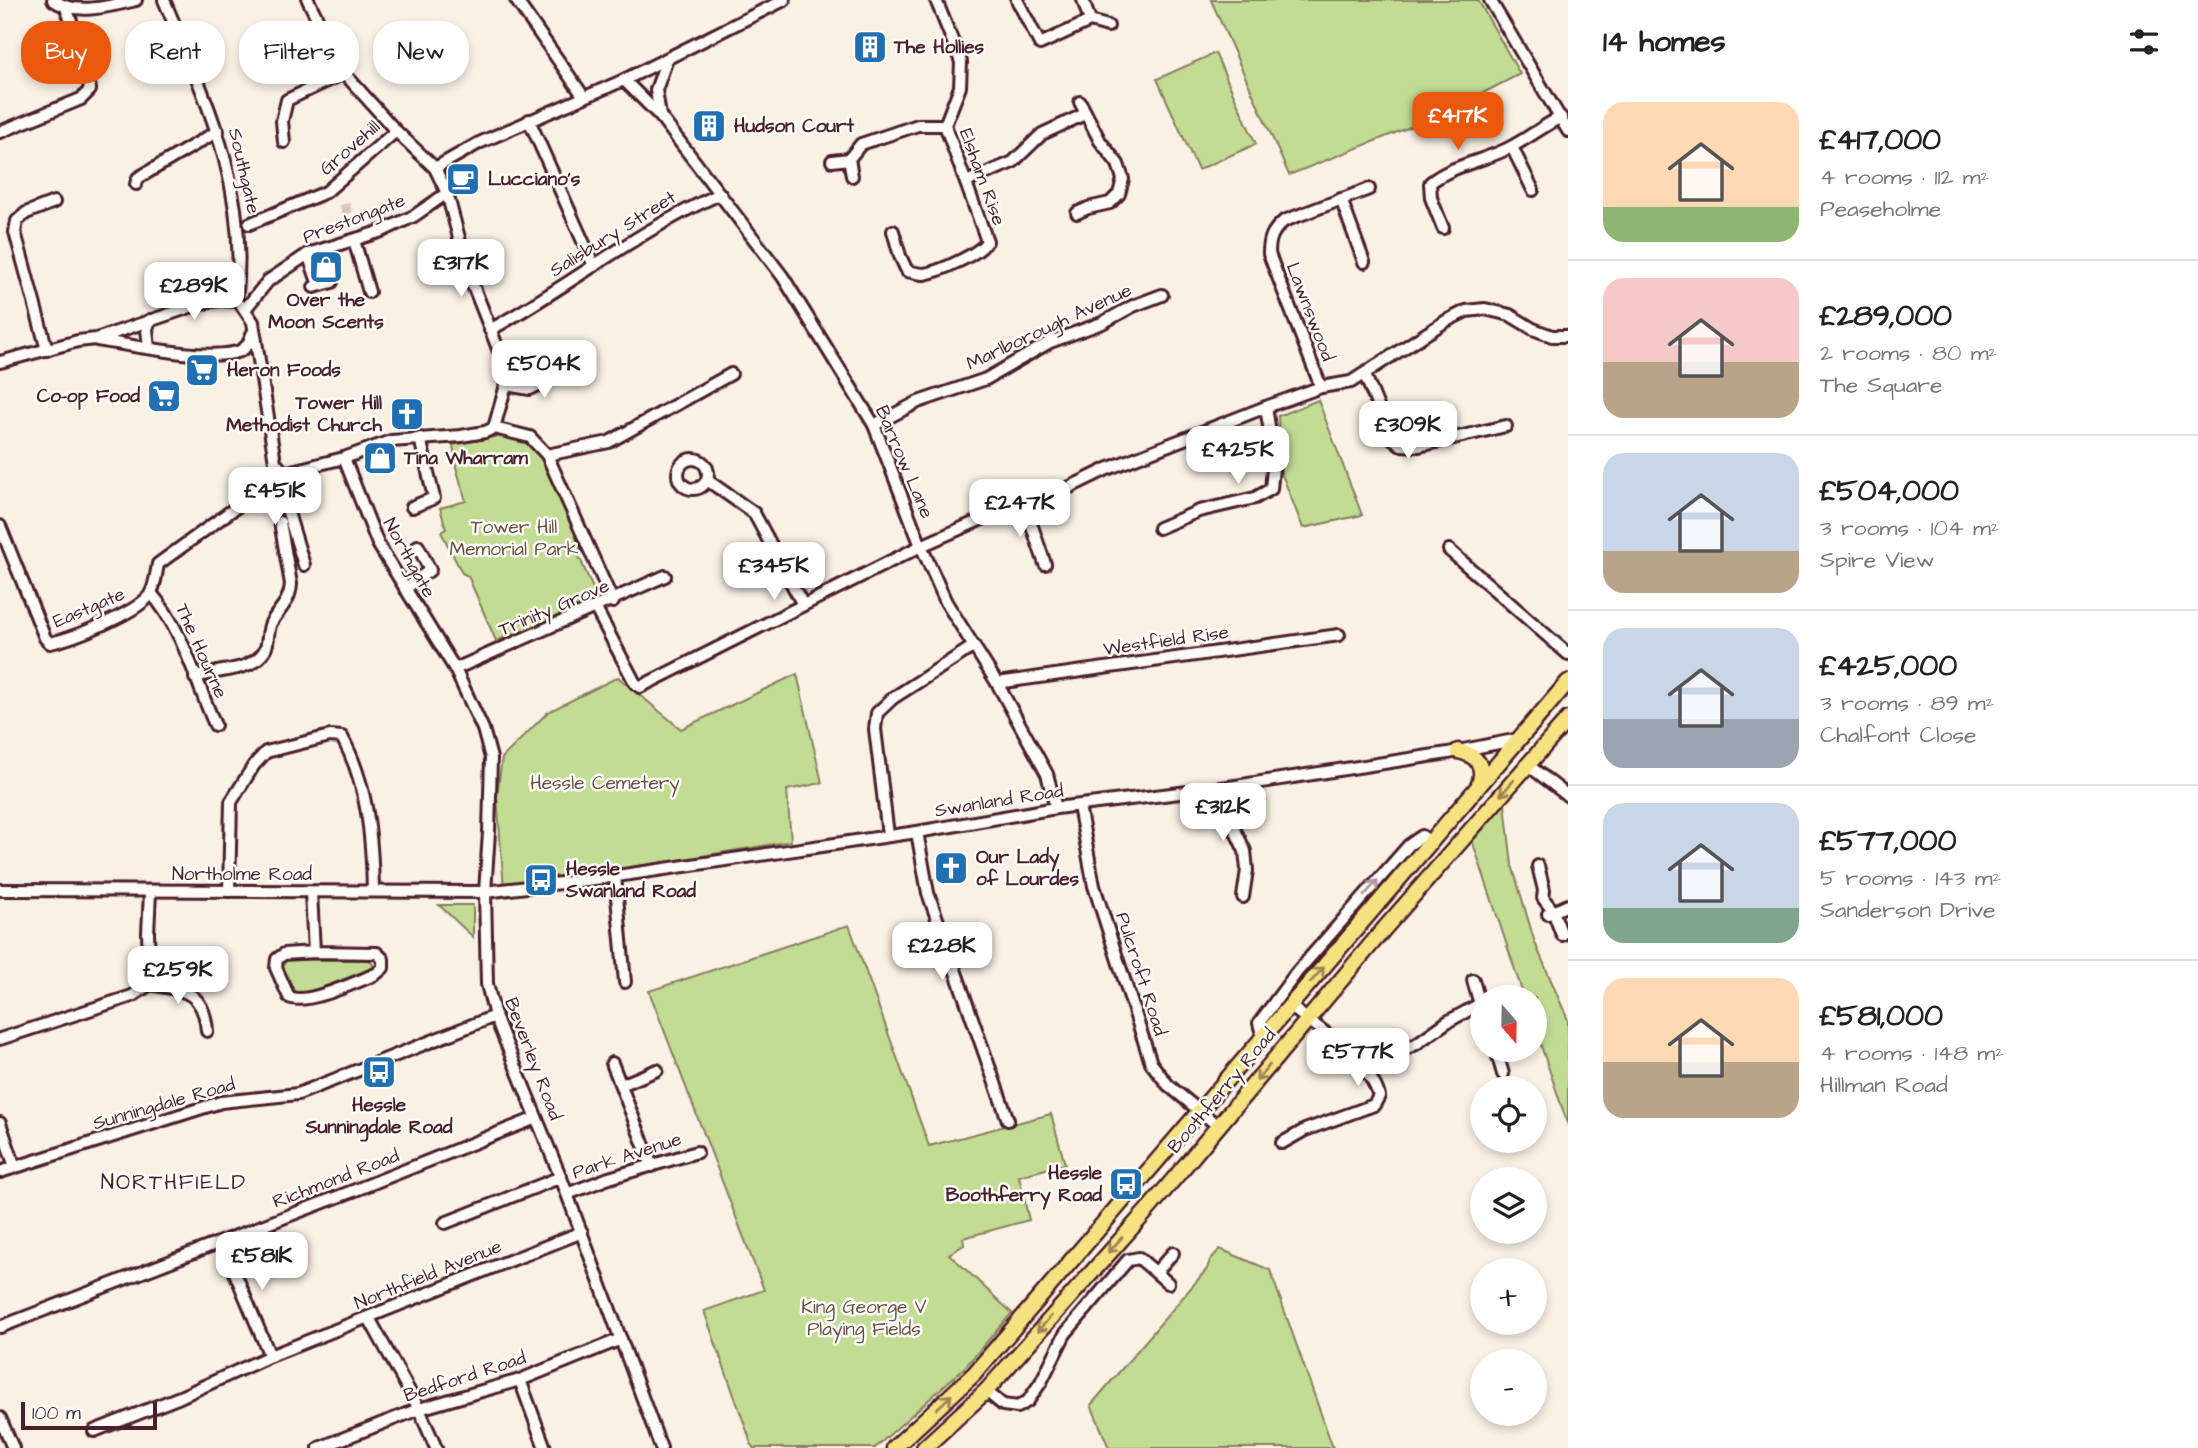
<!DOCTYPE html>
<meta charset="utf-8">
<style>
body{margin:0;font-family:"Architects Daughter",sans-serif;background:#f2f2f2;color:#222;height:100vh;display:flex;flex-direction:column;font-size:26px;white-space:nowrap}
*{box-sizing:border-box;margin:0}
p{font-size:23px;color:#767676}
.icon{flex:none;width:38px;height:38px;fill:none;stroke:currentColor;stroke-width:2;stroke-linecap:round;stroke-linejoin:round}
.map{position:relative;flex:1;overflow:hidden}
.panel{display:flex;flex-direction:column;background:#fff;width:630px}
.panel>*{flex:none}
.guide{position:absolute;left:21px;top:21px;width:665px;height:63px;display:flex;gap:14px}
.needle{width:46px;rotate:160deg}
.tools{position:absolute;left:1470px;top:985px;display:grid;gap:14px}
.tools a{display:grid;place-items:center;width:77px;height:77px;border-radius:50%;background:#fff;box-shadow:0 4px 10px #0003;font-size:35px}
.scale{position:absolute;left:21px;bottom:18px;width:136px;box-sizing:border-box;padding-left:7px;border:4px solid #4a1f2b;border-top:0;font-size:19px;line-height:24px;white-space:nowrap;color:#4a1f2b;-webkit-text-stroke:5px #fdfcf7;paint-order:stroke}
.price{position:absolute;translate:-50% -60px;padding:0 16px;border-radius:14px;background:#fff;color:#222;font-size:23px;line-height:46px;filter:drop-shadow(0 2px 4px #0008)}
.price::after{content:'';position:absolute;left:50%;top:42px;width:21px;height:16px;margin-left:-10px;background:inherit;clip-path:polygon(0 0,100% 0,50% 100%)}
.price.selected{background:#ea580c;color:#fff}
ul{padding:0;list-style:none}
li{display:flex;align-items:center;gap:21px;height:175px;padding:0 35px}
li+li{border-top:2px solid #e0e0e0}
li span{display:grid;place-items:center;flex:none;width:196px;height:140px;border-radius:21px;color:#555}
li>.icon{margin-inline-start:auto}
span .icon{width:84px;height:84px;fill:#fffc;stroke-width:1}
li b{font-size:30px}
h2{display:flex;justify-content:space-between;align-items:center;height:84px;padding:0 35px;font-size:30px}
.pill{padding:0 24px;border-radius:28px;background:#fff;box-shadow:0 4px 10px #0003;font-size:24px;line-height:63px}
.pill.selected{background:#ea580c;color:#fff}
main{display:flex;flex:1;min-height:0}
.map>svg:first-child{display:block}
.green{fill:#c2dc93;stroke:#867e5f;stroke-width:2}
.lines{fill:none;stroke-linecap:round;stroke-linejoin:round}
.minor-tunnel{stroke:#d7c7c0;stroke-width:10;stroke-dasharray:10 5;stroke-linecap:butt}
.minor-casing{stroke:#4a1f2b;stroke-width:16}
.major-casing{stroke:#4a1f2b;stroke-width:19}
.minor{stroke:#fdfcf7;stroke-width:10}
.major{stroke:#f5e382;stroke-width:14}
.oneway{stroke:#a08156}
.oneway2{stroke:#ac999b}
.labels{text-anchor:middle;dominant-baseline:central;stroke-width:5;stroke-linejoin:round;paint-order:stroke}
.poi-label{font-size:19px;font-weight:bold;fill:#4a1f2b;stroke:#fdfcf7;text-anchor:start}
.street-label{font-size:19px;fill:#4a1f2b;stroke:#fdfcf7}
.park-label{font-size:19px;fill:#684e45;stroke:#fdfcf7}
.neighbourhood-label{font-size:21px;letter-spacing:2px;fill:#4a1f2b;stroke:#fdfcf7}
</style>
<main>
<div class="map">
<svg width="1568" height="1448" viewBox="0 0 1568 1448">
<rect width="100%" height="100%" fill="#faf1e5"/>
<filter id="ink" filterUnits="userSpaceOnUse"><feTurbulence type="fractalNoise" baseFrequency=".0143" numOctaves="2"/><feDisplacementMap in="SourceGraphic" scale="14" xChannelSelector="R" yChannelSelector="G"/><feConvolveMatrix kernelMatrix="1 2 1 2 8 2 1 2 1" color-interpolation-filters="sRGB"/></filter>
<g filter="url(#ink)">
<g class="green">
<path d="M1211,0H1478L1520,74L1438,116L1289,175Z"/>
<path d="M1215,53L1256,144L1198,170L1157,79Z"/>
<path d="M1318,400L1362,515L1303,528L1281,472L1278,416Z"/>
<path d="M495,437C506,437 523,436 533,443C549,455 575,527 584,548L578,554L598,600L594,604L496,641L468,576L462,573L441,532L446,529L440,508L466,501L456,467L453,445Z"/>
<path d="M797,674L822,783L787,790L791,841L504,889L497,796L502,758L548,712L618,677L681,729Z"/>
<path d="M1505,804L1512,865L1535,943L1568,1020V1125L1535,1028V998L1524,997L1472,840Z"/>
<path d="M439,905H473V937Z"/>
<path d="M849,925L929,1146L1051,1114L1065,1164L1019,1176L1029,1220L963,1238L964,1245L949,1254L1012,1313L965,1367L875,1448H753L704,1311L764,1290L649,991Z"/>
<path d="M285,960H368L371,961L374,967L302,996L294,995L279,965Z"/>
<path d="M1220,1249L1270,1270L1333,1448H1109L1091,1405L1207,1269L1210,1260Z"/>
</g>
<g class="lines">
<path class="minor-tunnel" d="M345,204L351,241"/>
<g class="minor-casing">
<g id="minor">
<path d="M53,0C75,16 111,6 136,0"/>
<path d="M164,0C206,100 250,189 236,301"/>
<path d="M308,0L344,73L396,131L435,168L447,193L469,275L506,369V385L494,428"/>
<path d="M516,0L584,97"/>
<path d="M1017,0L1040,44L1090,21L1083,0"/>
<path d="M1490,0L1568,131"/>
<path d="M1090,21L1108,26"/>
<path d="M624,80L660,116L783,277L874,425L921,546L946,602L997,683L1047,774L1056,808"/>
<path d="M660,116L656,90L667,59"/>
<path d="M529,120L594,266"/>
<path d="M0,132L81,99L90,90L85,57L66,8"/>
<path d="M284,142L282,121L287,100L344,73"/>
<path d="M1512,147L1533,190"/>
<path d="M849,159L861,144L918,125H945"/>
<path d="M832,161L849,159L852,176"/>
<path d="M435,168L479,143L624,80L784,0"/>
<path d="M966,182L1013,162L1042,134L1085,114"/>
<path d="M136,184L138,178L218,131"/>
<path d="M1341,199L1364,262"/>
<path d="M1077,213L1088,208L1110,203L1119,194L1123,179L1118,164L1100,141L1080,102"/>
<path d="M249,224L326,192L396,131"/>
<path d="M1443,228L1431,198L1430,183C1452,165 1484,161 1509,148C1527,139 1543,126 1561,117"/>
<path d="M893,231L900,256L907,271C912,272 919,274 924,274C938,272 980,254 987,241L945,125L960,87L961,62L936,0"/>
<path d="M354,240L369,292"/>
<path d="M308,254L319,285"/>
<path d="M314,287L332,282"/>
<path d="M242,306L253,322L275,462L284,473"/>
<path d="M246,308L268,281L308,254L382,231L414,216L447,193"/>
<path d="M490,330C568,287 638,230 720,194"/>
<path d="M97,340C129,345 212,362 240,351C247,348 250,342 252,334"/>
<path d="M149,348L147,329L150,320"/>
<path d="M47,350L15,232L17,221L26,213L54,202"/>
<path d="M0,362L78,341L96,339L202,303L219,300L236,301"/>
<path d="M1365,375L1390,436L1401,445L1419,446L1506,426"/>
<path d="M506,385L530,389L573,367"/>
<path d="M1321,387L1269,254C1269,239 1272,231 1284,221L1369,189"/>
<path d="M874,425L918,402L986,379L1050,342L1102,323L1133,306L1162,295"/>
<path d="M547,455L609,442L731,374"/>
<path d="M344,458L378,544L455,669L483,729L491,758L489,832L485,892L487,984L495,1016L563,1183L661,1448"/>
<circle cx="693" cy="474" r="15"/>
<path d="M278,480L304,565"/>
<path d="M707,480L754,513L803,605"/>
<path d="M1024,503L1045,564"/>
<path d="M412,507L434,498L420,438"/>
<path d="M0,526L45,638L50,643C74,638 134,614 149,596C155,588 156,574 158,564L238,506L278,480L284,473L344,458L391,441L461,436L485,432L494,428L530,437L547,455L613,602"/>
<path d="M1159,528L1199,511L1255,498L1271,489L1274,458L1266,407"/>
<path d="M1449,550L1568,654"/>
<path d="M405,589L430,570L418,546"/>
<path d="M151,593C183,629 196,682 215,725"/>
<path d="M596,609L635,683L640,687L921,546L996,513L1064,490L1107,469L1266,407L1321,387L1351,382L1446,321L1466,311L1485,309L1510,315L1533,329L1552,336H1568"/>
<path d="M455,669L665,576"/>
<path d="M195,678C218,668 252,673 265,650C269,642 267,631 271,623C279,609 290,602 291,584L280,522"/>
<path d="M997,683L1339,635"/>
<path d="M1528,765L1568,796"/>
<path d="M1229,787L1235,830L1245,851L1247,870L1243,897"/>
<path d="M1079,806L1094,886L1151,1063L1168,1085L1218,1126"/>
<path d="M917,832L928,893L1008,1120"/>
<path d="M888,835L875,729L877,713L893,698L974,646"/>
<path d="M1538,866L1544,890L1543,898L1553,911L1562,935"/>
<path d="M615,876L625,982"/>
<path d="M0,890L485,892L603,878L917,832L1056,808L1229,787L1448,753L1519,739"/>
<path d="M229,891L231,802L254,765L266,752L330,736L342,737C368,785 372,838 373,891"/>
<path d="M311,892L314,952L377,953L383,959V968L376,974C358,981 306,1006 289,997L276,968L277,959L284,954L314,952"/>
<path d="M1548,914L1568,905"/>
<path d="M1473,980L1481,1008"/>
<path d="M150,984C184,990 204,991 207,1031"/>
<path d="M1263,1038L1259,1023L1297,972L1409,845L1422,836L1432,842"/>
<path d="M0,1039L132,996L150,984L148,933L150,892"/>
<path d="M1496,1050L1503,1074"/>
<path d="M612,1063L652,1166"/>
<path d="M1366,1071L1384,1059L1416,1044L1447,1022L1480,1004"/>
<path d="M621,1085L657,1070"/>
<path d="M0,1123L15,1167"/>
<path d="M1282,1143L1305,1130L1374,1105L1379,1096C1369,1060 1319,1029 1290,1006"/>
<path d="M0,1172L221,1102L298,1094L495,1016"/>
<path d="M567,1194L609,1178L697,1152"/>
<path d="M445,1223L561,1177"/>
<path d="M222,1242L270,1356"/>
<path d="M1157,1271L1173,1253"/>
<path d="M369,1318L419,1409L436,1448"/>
<path d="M0,1327L358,1189L536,1118"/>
<path d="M520,1380L545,1448"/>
<path d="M986,1391L1003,1405L1018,1407L1028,1401L1041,1382L1065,1334L1128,1260L1139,1258L1168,1283"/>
<path d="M0,1418L13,1448"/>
<path d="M94,1431L180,1397L270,1356L582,1232"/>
<path d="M319,1448L419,1409L520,1380L621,1339"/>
</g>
</g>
<g class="major-casing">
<g id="major">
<path d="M1458,751C1478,755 1486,767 1478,787"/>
<path d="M894,1448L974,1374L1568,682"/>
<path d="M924,1448L986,1391L1152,1205L1384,929L1568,719"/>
</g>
</g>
<use href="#minor" class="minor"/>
<use href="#major" class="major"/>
</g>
<defs><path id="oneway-shaft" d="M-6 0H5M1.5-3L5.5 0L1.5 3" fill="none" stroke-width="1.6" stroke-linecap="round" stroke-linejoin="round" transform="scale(1.75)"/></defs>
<g class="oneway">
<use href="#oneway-shaft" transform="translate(1507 788) rotate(131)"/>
<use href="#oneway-shaft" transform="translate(1317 975) rotate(-49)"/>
<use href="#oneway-shaft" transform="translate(1263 1073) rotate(130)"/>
<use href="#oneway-shaft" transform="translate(1115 1245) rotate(132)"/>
<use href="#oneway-shaft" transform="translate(1044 1324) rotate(131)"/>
<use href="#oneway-shaft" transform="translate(944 1402) rotate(-43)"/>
</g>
<use class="oneway2" href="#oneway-shaft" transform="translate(1371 888) rotate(-49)"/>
</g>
<defs>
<g id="building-square" transform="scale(1.75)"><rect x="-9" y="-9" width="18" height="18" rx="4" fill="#1f6fb2" stroke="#fdfcf7"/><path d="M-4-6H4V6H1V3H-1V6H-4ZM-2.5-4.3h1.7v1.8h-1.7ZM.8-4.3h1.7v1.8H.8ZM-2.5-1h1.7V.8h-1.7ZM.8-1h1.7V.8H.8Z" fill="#fff"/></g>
<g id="cafe-square" transform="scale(1.75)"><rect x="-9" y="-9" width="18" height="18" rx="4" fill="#1f6fb2" stroke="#fdfcf7"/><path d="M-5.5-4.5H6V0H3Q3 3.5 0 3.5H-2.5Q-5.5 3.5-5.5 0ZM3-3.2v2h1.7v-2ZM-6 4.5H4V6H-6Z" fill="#fff"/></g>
<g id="shop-square" transform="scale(1.75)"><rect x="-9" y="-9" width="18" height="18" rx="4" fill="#1f6fb2" stroke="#fdfcf7"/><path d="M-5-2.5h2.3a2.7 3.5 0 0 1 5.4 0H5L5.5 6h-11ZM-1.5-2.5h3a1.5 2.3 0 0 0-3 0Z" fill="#fff"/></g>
<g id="supermarket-square" transform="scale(1.75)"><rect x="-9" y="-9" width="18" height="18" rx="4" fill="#1f6fb2" stroke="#fdfcf7"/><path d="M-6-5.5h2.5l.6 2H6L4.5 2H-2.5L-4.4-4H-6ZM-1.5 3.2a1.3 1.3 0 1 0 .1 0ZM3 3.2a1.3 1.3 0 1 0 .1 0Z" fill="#fff"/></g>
<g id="church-square" transform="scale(1.75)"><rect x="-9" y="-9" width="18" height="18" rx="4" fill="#1f6fb2" stroke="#fdfcf7"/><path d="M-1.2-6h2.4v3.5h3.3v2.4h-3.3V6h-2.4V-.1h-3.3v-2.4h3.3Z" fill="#fff"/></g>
<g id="bus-square" transform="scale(1.75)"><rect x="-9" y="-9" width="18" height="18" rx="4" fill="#1f6fb2" stroke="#fdfcf7"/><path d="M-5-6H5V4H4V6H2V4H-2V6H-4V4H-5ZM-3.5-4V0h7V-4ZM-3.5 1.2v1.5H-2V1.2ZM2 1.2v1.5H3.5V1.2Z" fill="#fff"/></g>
</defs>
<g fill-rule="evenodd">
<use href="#building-square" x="870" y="47"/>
<use href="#building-square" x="709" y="126"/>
<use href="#cafe-square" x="463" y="179"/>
<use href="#shop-square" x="326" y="267"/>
<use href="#supermarket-square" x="202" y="370"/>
<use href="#supermarket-square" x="164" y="396"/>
<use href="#church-square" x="407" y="414"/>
<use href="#shop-square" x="380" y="458"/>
<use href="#church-square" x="951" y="868"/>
<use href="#bus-square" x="541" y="880"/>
<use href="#bus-square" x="379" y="1072"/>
<use href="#bus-square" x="1126" y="1184"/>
</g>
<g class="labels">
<g class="poi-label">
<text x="894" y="47">The Hollies</text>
<text x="734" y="126">Hudson Court</text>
<text x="488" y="179">Lucciano's</text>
<text x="326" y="300" text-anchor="middle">Over the<tspan x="326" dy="22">Moon Scents</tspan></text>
<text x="227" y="370">Heron Foods</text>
<text x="140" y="396" text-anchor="end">Co-op Food</text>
<text x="382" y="403" text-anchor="end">Tower Hill<tspan x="382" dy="22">Methodist Church</tspan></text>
<text x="404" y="458">Tina Wharram</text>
<text x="976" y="857">Our Lady<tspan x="976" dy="22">of Lourdes</tspan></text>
<text x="566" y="869">Hessle<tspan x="566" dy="22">Swanland Road</tspan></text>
<text x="379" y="1105" text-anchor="middle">Hessle<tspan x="379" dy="22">Sunningdale Road</tspan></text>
<text x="1102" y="1173" text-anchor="end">Hessle<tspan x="1102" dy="22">Boothferry Road</tspan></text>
</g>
<g class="street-label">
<text transform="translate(350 148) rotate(-41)">Grovehill</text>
<text transform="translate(244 171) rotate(77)">Southgate</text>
<text transform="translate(982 177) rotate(70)">Elsham Rise</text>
<text transform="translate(354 219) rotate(-21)">Prestongate</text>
<text transform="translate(613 234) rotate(-32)">Salisbury Street</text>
<text transform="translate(1310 312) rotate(69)">Lawnswood</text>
<text transform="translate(1049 327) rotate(-25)">Marlborough Avenue</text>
<text transform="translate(904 462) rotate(67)">Barrow Lane</text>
<text transform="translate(409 558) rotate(61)">Northgate</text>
<text transform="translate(89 608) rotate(-23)">Eastgate</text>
<text transform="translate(554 608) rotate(-23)">Trinity Grove</text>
<text transform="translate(1166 641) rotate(-8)">Westfield Rise</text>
<text transform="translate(201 651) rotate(66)">The Hourne</text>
<text transform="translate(999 801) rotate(-9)">Swanland Road</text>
<text x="242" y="874">Northolme Road</text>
<text transform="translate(1141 974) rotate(72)">Pulcroft Road</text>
<text transform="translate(533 1059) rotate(69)">Beverley Road</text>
<text transform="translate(1222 1091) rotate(-50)">Boothferry Road</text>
<text transform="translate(164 1104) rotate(-16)">Sunningdale Road</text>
<text transform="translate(627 1156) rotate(-18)">Park Avenue</text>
<text transform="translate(336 1179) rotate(-21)">Richmond Road</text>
<text transform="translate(428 1275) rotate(-22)">Northfield Avenue</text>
<text transform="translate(465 1377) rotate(-18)">Bedford Road</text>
</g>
<g class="park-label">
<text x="514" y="527">Tower Hill<tspan x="514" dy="22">Memorial Park</tspan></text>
<text x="605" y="783">Hessle Cemetery</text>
<text x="864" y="1307">King George V<tspan x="864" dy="22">Playing Fields</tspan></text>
</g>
<g class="neighbourhood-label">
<text x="174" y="1182">NORTHFIELD</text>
</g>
</g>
</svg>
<div class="tools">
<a><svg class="needle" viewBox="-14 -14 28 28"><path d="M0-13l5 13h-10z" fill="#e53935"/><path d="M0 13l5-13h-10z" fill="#767676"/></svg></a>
<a><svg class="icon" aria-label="locate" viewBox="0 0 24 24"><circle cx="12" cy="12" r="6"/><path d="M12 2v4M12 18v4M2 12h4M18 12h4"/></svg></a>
<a><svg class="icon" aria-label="layers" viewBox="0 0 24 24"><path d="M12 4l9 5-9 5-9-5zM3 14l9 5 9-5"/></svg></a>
<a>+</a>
<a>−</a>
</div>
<div class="scale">100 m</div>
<b class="price selected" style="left:1458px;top:152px">£417K</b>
<b class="price" style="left:461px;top:299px">£317K</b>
<b class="price" style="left:194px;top:322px">£289K</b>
<b class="price" style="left:544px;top:400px">£504K</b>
<b class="price" style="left:1408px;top:461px">£309K</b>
<b class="price" style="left:1238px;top:486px">£425K</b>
<b class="price" style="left:275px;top:527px">£451K</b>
<b class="price" style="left:1020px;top:539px">£247K</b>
<b class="price" style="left:774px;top:602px">£345K</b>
<b class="price" style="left:1223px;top:843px">£312K</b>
<b class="price" style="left:942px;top:982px">£228K</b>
<b class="price" style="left:178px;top:1006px">£259K</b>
<b class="price" style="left:1358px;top:1088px">£577K</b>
<b class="price" style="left:262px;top:1292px">£581K</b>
<div class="guide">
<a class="pill selected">Buy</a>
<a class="pill">Rent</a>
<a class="pill">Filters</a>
<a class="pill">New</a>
</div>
</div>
<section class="panel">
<h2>14 homes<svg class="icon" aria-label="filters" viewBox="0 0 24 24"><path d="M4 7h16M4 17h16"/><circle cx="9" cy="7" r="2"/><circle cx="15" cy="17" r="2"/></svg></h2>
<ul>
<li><span style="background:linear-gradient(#ffd9b3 75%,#8fb573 0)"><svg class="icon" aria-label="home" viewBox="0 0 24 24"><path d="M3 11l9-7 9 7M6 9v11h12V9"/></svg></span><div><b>£417,000</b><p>4 rooms · 112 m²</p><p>Peaseholme</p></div></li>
<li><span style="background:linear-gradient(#f6c9c9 60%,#b9a48a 0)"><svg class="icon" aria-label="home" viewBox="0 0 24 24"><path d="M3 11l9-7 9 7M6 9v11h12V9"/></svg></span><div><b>£289,000</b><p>2 rooms · 80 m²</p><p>The Square</p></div></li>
<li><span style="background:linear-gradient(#c9d6e8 70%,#b9a48a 0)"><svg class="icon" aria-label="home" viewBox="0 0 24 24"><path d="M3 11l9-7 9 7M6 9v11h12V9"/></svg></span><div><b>£504,000</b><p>3 rooms · 104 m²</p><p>Spire View</p></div></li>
<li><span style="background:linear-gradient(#c9d6e8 65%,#9aa5b1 0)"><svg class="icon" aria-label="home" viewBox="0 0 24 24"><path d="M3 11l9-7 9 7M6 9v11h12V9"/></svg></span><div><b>£425,000</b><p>3 rooms · 89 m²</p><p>Chalfont Close</p></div></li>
<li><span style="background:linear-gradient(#c9d6e8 75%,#7fa58c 0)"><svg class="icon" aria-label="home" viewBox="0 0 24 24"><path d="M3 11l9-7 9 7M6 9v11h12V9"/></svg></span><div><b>£577,000</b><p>5 rooms · 143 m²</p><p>Sanderson Drive</p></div></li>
<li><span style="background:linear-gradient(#ffd9b3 60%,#b9a48a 0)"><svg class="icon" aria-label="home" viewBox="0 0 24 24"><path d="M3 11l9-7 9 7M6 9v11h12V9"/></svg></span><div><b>£581,000</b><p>4 rooms · 148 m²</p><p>Hillman Road</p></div></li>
</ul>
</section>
</main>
